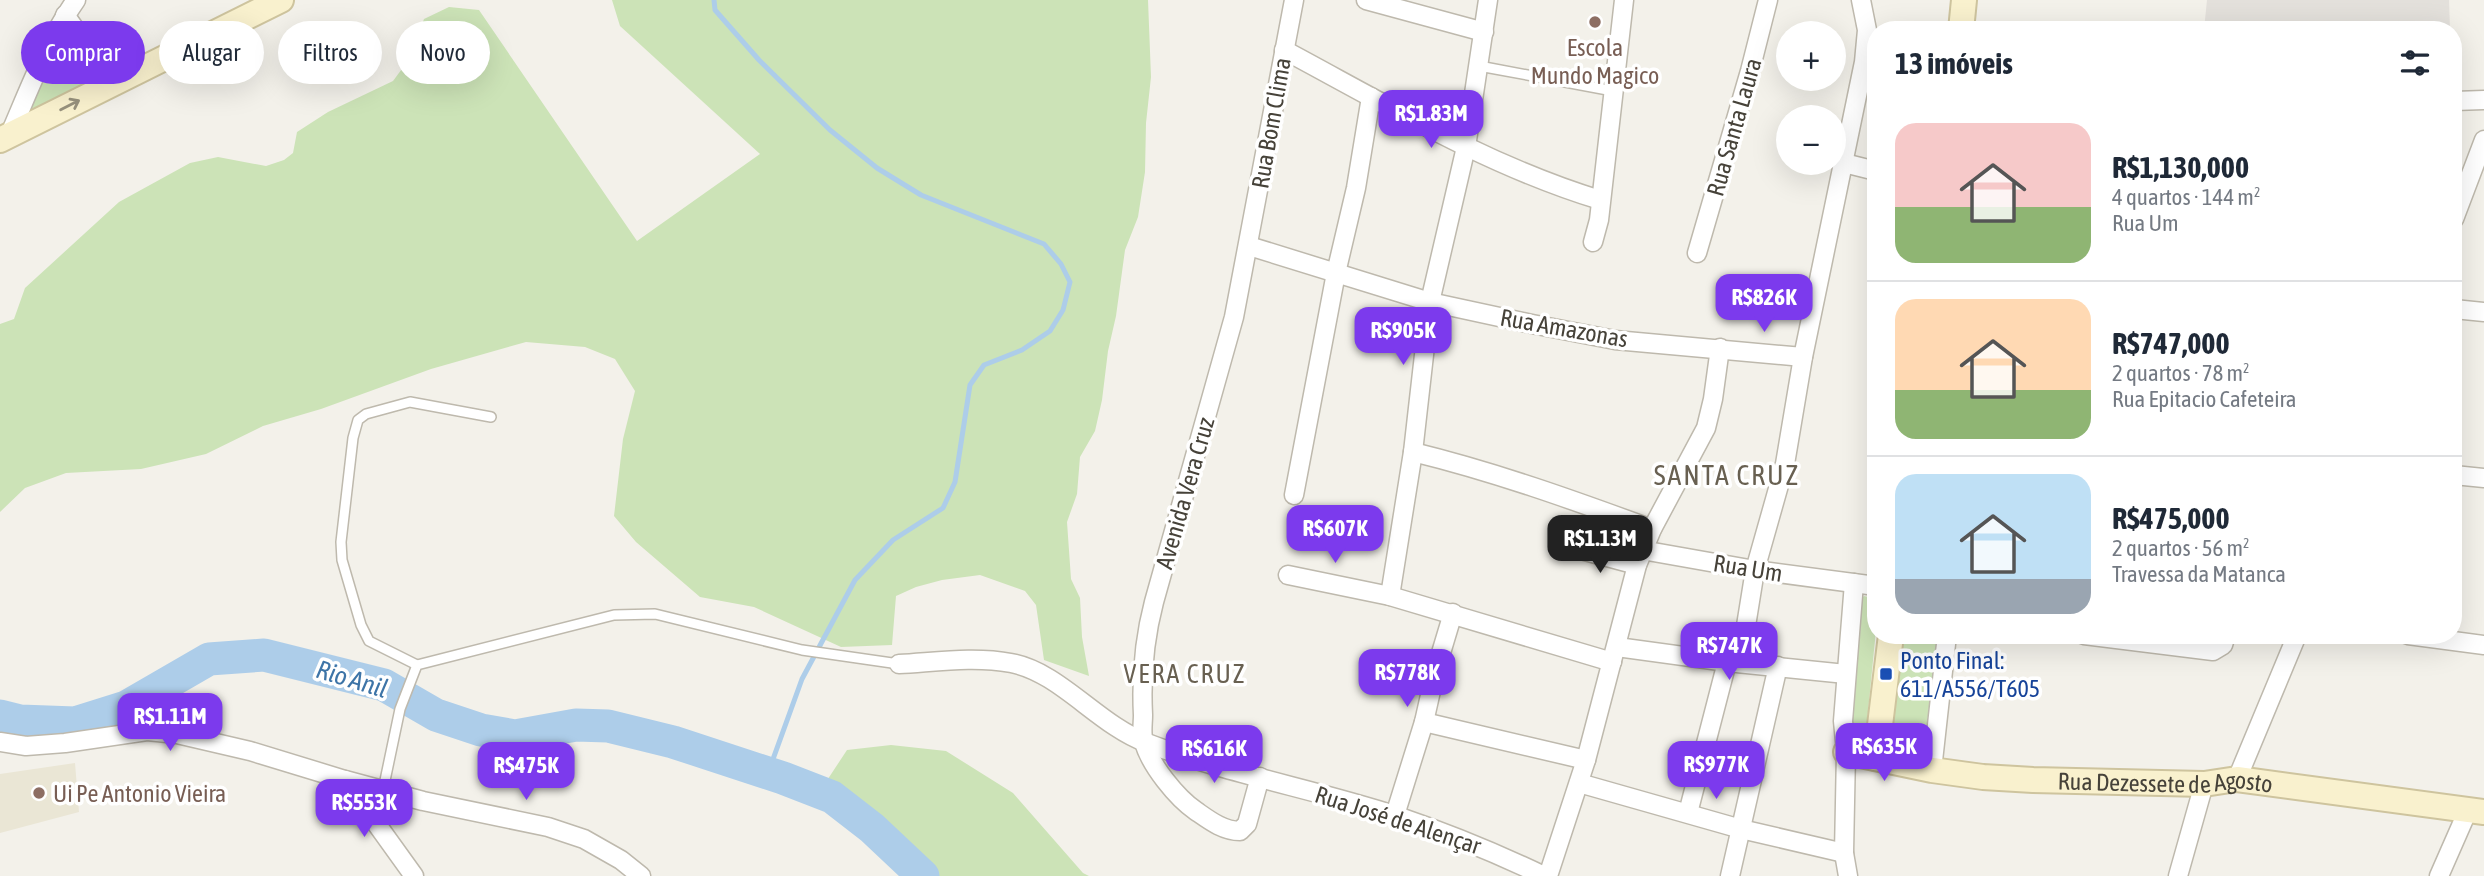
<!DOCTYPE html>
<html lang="pt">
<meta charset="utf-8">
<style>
body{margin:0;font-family:"Asap Condensed",sans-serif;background:#f2f2f3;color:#1f2937;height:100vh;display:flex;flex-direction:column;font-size:26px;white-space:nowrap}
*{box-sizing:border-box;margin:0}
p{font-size:23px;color:#747a83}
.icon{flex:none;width:38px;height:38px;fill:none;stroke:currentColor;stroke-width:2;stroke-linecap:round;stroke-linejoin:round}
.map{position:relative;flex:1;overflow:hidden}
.panel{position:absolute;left:1867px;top:21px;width:595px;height:623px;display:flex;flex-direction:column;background:#fff;border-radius:28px;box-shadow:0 7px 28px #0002}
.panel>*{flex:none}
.top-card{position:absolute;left:21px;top:21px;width:665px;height:63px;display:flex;gap:14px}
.tools{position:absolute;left:1776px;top:21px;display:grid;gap:14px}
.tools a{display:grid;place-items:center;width:70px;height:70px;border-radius:50%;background:#fff;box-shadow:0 7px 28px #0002;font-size:35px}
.price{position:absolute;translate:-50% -60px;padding:0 16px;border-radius:14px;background:#7c3aed;color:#fff;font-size:23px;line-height:46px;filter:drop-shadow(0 2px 4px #0008)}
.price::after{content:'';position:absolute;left:50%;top:42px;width:21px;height:16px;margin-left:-10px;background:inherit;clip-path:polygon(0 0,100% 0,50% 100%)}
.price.current{background:#222;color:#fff}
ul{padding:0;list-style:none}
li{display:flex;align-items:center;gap:21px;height:175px;padding:0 28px}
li+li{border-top:2px solid #e0e1e3}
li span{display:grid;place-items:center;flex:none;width:196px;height:140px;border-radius:21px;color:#555}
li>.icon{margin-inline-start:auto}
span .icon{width:84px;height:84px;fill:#fffc;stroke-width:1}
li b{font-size:30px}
h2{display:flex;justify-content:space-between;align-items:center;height:84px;padding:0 28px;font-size:30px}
.tag{padding:0 24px;border-radius:32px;background:#fff;box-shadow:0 7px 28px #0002;font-size:24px;line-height:63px}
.tag.current{background:#7c3aed;color:#fff}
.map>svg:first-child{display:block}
.industrial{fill:#e3e0db}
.education{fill:#eae6d5}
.green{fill:#cce3b7}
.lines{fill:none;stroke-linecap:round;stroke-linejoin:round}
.stream{stroke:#adcde9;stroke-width:5}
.river{stroke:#adcde9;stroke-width:33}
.lane-casing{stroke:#beb9ad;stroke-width:12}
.street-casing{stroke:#beb9ad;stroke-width:21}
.secondary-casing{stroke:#cec49e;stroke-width:28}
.lane{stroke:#fff;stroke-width:9}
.street{stroke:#fff;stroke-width:18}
.secondary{stroke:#f9f1ce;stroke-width:24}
.oneway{stroke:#97917c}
.education-dot{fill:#8d6e63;stroke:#fff;stroke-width:2.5}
.transit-dot{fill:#1a4fb4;stroke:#fff;stroke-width:2.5}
.labels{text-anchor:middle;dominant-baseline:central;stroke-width:7;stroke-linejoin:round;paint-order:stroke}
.education-label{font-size:24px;fill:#785e54;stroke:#fff}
.street-label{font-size:24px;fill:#464239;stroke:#fff}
.transit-label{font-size:24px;fill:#164399;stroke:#fff;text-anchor:start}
.neighbourhood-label{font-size:26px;letter-spacing:2px;fill:#686051;stroke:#fff}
.water-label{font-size:26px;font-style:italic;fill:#3d74a7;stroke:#fff}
.quarter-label{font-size:28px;letter-spacing:2px;fill:#686051;stroke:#fff}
</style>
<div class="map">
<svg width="2484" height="876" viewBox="0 0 2484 876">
<rect width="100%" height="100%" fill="#f3f1ea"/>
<path class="industrial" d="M2207,0H2449L2450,30H2204Z"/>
<path class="education" d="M75,763L79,812L0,833V774Z"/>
<g class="green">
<path d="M612,0H1148L1151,77L1146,123L1145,172L1138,217L1125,250L1116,316L1108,351L1102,400L1095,431L1080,457L1077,494L1067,522L1071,579L1080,598L1082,637L1089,676L1044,660L1036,605L1025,591L980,575L942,580L916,587L896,596L892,645L841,647L754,607L700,597L636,542L614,516L623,439L635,391L615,359L585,347L526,342L431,369L321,409L263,426L206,454L141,469L66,473L25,488L0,512V324L14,319L25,288L119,202L190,163L218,157L266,166L284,160L293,153L297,132L328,112L393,81L410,58L424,19L449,7L479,10L637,241L760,154L620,26Z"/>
<path d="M67,31L103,80L26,117Z"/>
<path d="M1864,596L1876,599V630L1866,732L1861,734L1850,733L1859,601Z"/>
<path d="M1901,635H1938L1923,756L1888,744Z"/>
<path d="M891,745L946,751L1013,793L1083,873L1089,876H900L834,812L820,791L847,750Z"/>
</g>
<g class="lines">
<path class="stream" d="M714,0L715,10L759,60L830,130L877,168L921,195L1044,244L1061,264L1070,282L1063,310L1050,331L1022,350L984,365L970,385L955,482L943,508L893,540L855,580L802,679L768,773"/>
<path class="river" d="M0,716L20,721L75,723L126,707L209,659L264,655L384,685L436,715L481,730L515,736L576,725L608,726L673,742L783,778L832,797L872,828L923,876"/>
<g class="lane-casing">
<g id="lane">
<path d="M1479,66L1613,91"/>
<path d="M417,665L369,641L361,625L342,560L341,542L353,438L358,420L366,414L410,402L491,417"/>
<path d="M383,790L400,709L417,665L614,615L655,614L802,650L899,664"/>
</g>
</g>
<g class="street-casing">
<g id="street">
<path d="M1366,0L1484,32"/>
<path d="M65,15L114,83"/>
<path d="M1284,50C1387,105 1488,166 1600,200"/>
<path d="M2454,101L2484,100"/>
<path d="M9,136C29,90 47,41 76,0"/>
<path d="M1844,163L1876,171"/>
<path d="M2454,219L2484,140"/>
<path d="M1593,242L1599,220L1624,0"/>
<path d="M1249,246L1430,302L1532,324L1615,340L1803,357"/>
<path d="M1697,253L1750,71L1768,0"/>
<path d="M2454,309L2484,312"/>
<path d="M1413,452C1495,472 1573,500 1652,529"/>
<path d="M2454,475L2484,478"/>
<path d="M1294,495L1336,273L1356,188L1371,97"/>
<path d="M1574,548L1637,565"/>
<path d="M1642,550L1755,570L1876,586"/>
<path d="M1288,575L1390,596L1612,662"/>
<path d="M1390,596L1413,452L1430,302L1466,147L1488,0"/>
<path d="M2084,635L2213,651L2223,645L2226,635"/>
<path d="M2408,635L2484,645"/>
<path d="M1617,647L1727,662L1846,674"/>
<path d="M1740,663L1755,570L1785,464L1803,357L1864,62L1867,30L1861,0"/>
<path d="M899,664C936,662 974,656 1011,663C1060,672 1098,725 1147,743C1228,774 1314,789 1397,816C1447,833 1496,853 1544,876"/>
<path d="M1424,722L1586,760"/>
<path d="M0,742L26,746L65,743L147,731L177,734L250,751L345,780L423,801L548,827L584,839L621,860L641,876"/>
<path d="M1932,770L1947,635"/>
<path d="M1260,777L1247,824L1240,831C1223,831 1209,820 1196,811C1177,798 1150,765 1144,742C1141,734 1143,724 1143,715C1141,676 1144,640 1154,602L1234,317L1294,0"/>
<path d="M2237,779L2297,635"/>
<path d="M345,780L414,876"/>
<path d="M1579,783L1741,829L1844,853"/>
<path d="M1688,813L1727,662"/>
<path d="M1395,815L1424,722L1435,673L1453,613"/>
<path d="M1548,876L1586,760L1637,565L1652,529L1706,428L1713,399L1720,348"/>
<path d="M1730,876L1778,666"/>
<path d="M1848,876L1844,853L1846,752L1843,721L1854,583"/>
<path d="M2178,876L2204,784"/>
<path d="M2439,876L2468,810"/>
</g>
</g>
<g class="secondary-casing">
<g id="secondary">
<path d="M1961,30L1964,0"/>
<path d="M0,140L281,0"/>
<path id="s1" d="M1846,752L1932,770L1983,777L2033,780L2204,784L2237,779L2484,812"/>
<path d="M1876,758L1891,635"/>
</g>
</g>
<use href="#lane" class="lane"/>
<use href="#street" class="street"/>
<use href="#secondary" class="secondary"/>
</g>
<defs><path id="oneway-shaft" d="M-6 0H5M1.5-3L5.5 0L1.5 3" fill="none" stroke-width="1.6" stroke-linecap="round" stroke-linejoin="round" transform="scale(1.75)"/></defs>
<use class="oneway" href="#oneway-shaft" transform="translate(70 105) rotate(-27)"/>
<g class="education-dot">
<circle cx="1595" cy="22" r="7"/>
<circle cx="39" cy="793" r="7"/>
</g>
<rect class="transit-dot" x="1879" y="667" width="14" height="14" rx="3.5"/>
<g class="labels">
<g class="education-label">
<text x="1595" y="47">Escola<tspan x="1595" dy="28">Mundo Magico</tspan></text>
<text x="53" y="793" text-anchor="start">Ui Pe Antonio Vieira</text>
</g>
<g class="street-label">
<text transform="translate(1271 123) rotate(-80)">Rua Bom Clima</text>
<text transform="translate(1734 127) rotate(-74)">Rua Santa Laura</text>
<text transform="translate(1564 328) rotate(10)">Rua Amazonas</text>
<text transform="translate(1185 493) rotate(-74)">Avenida Vera Cruz</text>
<text transform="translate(1748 568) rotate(9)">Rua Um</text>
<text stroke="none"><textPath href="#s1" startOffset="322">Rua Dezessete de Agosto</textPath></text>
<text transform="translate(1398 820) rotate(18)">Rua José de Alençar</text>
</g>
<g class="transit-label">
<text x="1900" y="660">Ponto Final:<tspan x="1900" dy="28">611/A556/T605</tspan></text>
</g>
<g class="neighbourhood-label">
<text x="1185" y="674">VERA CRUZ</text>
</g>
<g class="water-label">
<text transform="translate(352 679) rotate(17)">Rio Anil</text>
</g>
<g class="quarter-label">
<text x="1727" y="475">SANTA CRUZ</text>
</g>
</g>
</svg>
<div class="tools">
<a>+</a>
<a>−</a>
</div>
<b class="price" style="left:1431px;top:150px">R$1.83M</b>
<b class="price" style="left:1764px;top:334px">R$826K</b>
<b class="price" style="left:1403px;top:367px">R$905K</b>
<b class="price" style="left:1335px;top:565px">R$607K</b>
<b class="price current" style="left:1600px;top:575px">R$1.13M</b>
<b class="price" style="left:1729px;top:682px">R$747K</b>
<b class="price" style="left:1407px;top:709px">R$778K</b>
<b class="price" style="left:170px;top:753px">R$1.11M</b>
<b class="price" style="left:1884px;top:783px">R$635K</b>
<b class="price" style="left:1214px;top:785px">R$616K</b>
<b class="price" style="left:1716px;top:801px">R$977K</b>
<b class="price" style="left:526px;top:802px">R$475K</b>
<b class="price" style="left:364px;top:839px">R$553K</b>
<div class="top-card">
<a class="tag current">Comprar</a>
<a class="tag">Alugar</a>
<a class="tag">Filtros</a>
<a class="tag">Novo</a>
</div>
<section class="panel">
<h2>13 imóveis<svg class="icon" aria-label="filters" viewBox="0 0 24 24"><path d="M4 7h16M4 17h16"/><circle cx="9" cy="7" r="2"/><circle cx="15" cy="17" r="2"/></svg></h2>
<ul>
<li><span style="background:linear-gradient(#f6c9c9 60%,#8fb573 0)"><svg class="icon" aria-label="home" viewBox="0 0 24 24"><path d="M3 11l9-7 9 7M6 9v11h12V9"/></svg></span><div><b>R$1,130,000</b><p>4 quartos · 144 m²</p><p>Rua Um</p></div></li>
<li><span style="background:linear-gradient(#ffd9b3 65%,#8fb573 0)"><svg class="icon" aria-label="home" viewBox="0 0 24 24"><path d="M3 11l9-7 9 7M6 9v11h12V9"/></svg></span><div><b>R$747,000</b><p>2 quartos · 78 m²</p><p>Rua Epitacio Cafeteira</p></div></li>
<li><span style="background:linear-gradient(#bfe0f5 75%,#9aa5b1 0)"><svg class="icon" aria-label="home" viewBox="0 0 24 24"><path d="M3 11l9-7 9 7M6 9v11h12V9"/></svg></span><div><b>R$475,000</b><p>2 quartos · 56 m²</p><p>Travessa da Matanca</p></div></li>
</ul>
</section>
</div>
